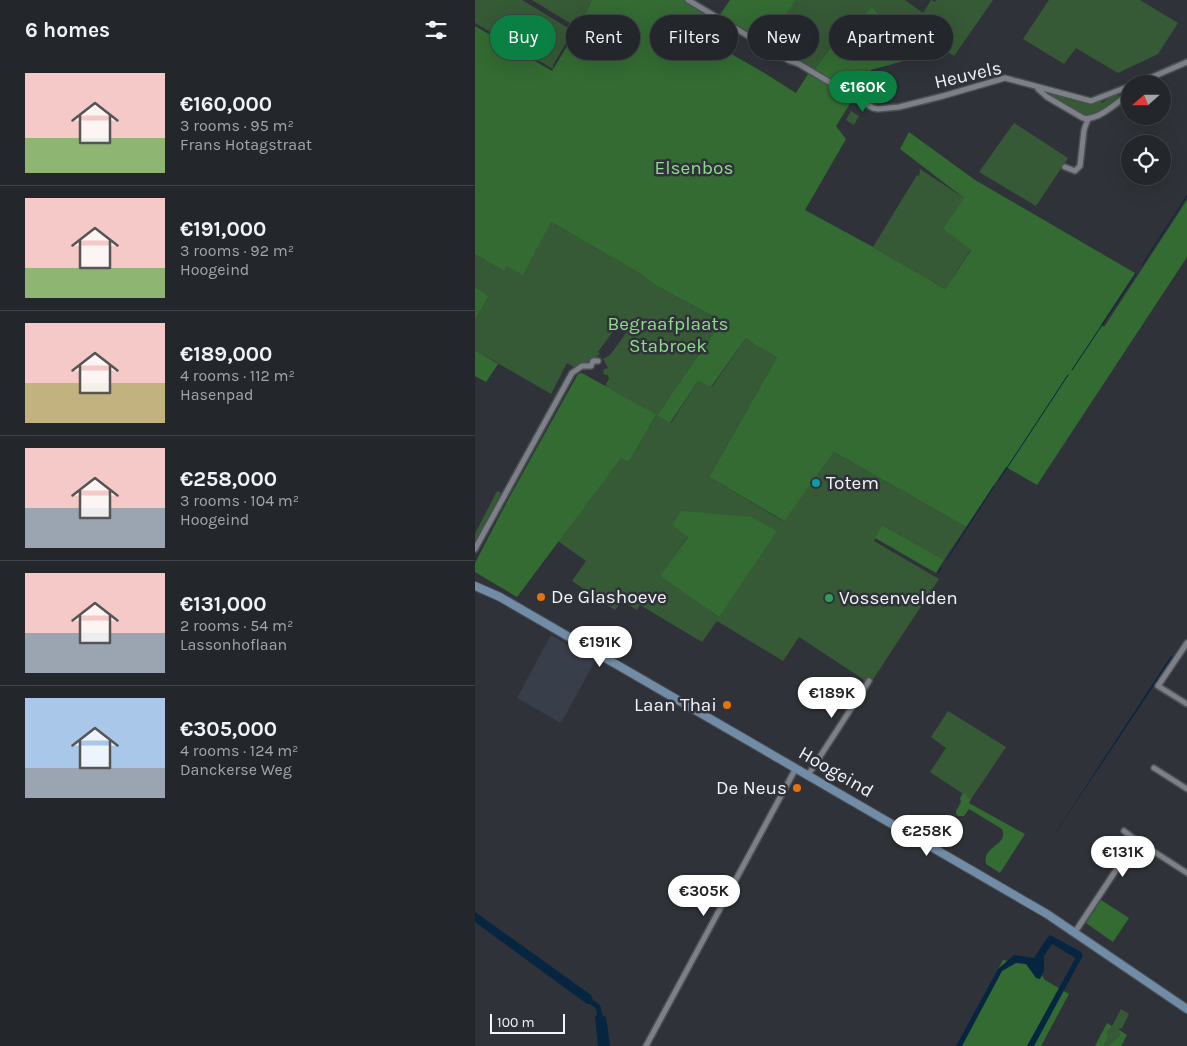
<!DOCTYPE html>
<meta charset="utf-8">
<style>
body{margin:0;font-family:Karla,sans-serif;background:#2b2e33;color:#f1f3f6;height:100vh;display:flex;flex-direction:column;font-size:19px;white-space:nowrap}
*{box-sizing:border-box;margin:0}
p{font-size:16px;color:#a3a5a9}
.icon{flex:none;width:28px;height:28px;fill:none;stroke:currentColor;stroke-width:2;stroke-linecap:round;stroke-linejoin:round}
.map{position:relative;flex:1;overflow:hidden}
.panel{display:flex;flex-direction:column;background:#23262b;width:475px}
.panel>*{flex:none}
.guide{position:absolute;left:15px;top:15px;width:475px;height:45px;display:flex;gap:10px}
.needle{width:32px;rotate:249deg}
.controls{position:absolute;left:646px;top:75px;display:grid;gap:10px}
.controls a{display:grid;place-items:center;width:50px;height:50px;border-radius:50%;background:#23262b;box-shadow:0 5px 20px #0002,0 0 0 1px #404347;font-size:25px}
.scale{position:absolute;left:15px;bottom:12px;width:75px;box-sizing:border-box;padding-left:5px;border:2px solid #f2f4f8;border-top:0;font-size:14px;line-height:18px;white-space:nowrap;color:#f2f4f8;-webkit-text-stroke:4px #2f3339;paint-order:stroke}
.price{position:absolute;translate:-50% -42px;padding:0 11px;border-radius:18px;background:#fff;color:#222;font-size:16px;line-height:32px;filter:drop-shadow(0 1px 2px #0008)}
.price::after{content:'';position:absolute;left:50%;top:30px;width:15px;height:11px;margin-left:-8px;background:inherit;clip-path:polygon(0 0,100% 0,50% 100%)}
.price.on{background:#0b8043;color:#fff}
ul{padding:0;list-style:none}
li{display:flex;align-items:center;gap:15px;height:125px;padding:0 25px}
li+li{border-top:1px solid #404347}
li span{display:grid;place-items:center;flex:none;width:140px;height:100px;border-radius:0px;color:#555}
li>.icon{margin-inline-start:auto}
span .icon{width:60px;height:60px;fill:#fffc;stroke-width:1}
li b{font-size:21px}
h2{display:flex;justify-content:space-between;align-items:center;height:60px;padding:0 25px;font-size:21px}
.chip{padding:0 18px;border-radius:22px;background:#23262b;box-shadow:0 5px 20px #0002,0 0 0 1px #404347;font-size:18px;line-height:45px}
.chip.on{background:#0b8043;color:#fff}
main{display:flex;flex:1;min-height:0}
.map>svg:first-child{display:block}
.built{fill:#383f4a}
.green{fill:#365a35;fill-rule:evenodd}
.forest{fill:#336b32}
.water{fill:#062541}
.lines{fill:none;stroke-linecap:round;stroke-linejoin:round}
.stream{stroke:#062541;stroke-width:1}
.canal{stroke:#062541;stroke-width:5}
.street-casing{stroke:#4c4f54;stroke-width:8}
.secondary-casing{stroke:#4c4f54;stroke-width:10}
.street{stroke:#7c8087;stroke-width:5}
.secondary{stroke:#708ca6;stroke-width:8}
.culture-dot{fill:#0f9aa8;stroke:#2f3339;stroke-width:2}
.food-dot{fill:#e8710a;stroke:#2f3339;stroke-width:2}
.leisure-dot{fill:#2e9e5b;stroke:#2f3339;stroke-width:2}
.labels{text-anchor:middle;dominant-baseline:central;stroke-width:5;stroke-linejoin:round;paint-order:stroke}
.street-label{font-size:19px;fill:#f2f4f8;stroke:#2f3339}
.park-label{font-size:19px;fill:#8edc8b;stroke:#2f3339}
.poi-label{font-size:19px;fill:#f2f4f8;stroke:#2f3339;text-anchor:start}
</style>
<main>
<section class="panel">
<h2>6 homes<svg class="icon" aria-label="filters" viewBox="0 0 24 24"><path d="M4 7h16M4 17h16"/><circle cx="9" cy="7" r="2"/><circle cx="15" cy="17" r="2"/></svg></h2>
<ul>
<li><span style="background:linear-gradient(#f6c9c9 65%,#8fb573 0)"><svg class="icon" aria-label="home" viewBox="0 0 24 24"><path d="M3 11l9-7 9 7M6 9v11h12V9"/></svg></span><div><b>€160,000</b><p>3 rooms · 95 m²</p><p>Frans Hotagstraat</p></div></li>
<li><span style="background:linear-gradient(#f6c9c9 70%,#8fb573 0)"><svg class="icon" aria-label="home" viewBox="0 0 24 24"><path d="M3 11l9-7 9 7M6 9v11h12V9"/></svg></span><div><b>€191,000</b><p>3 rooms · 92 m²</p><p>Hoogeind</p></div></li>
<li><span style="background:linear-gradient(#f6c9c9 60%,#c2b280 0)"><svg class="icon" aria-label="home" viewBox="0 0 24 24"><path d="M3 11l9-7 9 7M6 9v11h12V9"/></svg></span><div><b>€189,000</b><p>4 rooms · 112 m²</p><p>Hasenpad</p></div></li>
<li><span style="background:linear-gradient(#f6c9c9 60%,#9aa5b1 0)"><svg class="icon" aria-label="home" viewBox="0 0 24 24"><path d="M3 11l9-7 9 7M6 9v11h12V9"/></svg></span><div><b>€258,000</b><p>3 rooms · 104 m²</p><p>Hoogeind</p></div></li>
<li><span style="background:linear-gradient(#f6c9c9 60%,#9aa5b1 0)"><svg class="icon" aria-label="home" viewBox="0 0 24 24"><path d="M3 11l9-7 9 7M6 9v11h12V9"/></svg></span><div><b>€131,000</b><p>2 rooms · 54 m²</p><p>Lassonhoflaan</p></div></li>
<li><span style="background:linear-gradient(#a9c7e8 70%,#9aa5b1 0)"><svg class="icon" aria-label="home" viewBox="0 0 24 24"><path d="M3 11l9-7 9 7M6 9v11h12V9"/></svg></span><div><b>€305,000</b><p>4 rooms · 124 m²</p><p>Danckerse Weg</p></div></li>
</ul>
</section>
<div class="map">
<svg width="712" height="1046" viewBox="0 0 712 1046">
<rect width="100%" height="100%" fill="#2f3339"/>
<path class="built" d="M76,635L120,661L86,723L42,698Z"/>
<g class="green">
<path d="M0,0H47L98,31L78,65V69L0,23Z"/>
<path d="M57,0H117L103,28Z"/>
<path d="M321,0H430L448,13L456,0L460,2L461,0H518L479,56L469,50L434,34L429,41L396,6L382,27L372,23L339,70L291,44Z"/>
<path d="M574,0H665L703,23L683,54L643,73L601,48L589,64L548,39Z"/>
<path d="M653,88H655V92L622,115L612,118L572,94V92L582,93L583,95L599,99H602L603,101H609L614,103L628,99L626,102L627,103L641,93L644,92L642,95L643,96L649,93Z"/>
<path d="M376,111L384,116L379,125L371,120Z"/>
<path d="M539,123L593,158L561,206L504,172Z"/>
<path d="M445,169L489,198L496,249L470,289L398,247L442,175L444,176Z"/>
<path d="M76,222L169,276L180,285L247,321L182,415L196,423L223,381L237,387L271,338L281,346L302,357L234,477L308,521L359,452L491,527L469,560L407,525L399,541L464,579L393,687L389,684L388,679L324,637L308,661L242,621L227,642L165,605L162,610L147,601L140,610L97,581L111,561L83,541L146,457L154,462L181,415L130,386L134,379L133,375H130L128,373L129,369L133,368L128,359L135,355L154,329L145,322L123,352L125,354L117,360L99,367L92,363L76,394L0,350V320L14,296L0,287V254L28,270ZM213,536L244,617L186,576Z"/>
<path d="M22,491L26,493L0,543V534Z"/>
<path d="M473,711L531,747L496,799L455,772L471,748L456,737Z"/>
<path d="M646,1009L654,1014L647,1028L643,1029L645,1035L633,1046H629L631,1042L632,1032L637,1026Z"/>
</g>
<g class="forest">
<path d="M117,0H209L242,19L255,0H321L291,44L246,17L232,40L291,74L321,93L333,74L339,70L373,23L382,27L396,6L429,41L432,60L396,70L361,126L371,139L330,210L398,247L470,289L496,250L468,229L489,198L425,149L434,132L500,180L660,273L626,325L629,327L712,200V257L562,485L531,467L491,527L359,452L309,521L234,477L302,357L281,346L271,338L236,387L223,381L195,423L181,415L154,462L146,458L42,597L0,572V563L35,496L103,374L107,373L182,415L247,321L180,285L169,276L76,222L48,275L32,266L29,271L0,254V26L77,71L103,28Z"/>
<path d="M0,287L14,296L0,320Z"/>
<path d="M0,350L23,364L11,382L0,376Z"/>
<path d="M206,511L276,517L302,531L244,617L185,576L213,537L197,525Z"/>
<path d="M407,525L469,560L461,573L400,538Z"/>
<path d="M488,793L496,799L494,803L550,834L525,873L511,864C507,845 534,846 527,829L494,809L489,816H483L481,814V811L486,802L485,798Z"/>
<path d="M626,900L654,918L638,942L611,923Z"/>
<path d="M556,959L570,980L594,994L566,1046H482L528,960L539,962Z"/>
<path d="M632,1023L637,1026L632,1032L633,1036L629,1046H620Z"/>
<path d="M643,1029L652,1035L646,1046H633L645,1035Z"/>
</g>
<g class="water">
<path d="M696,656L698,657L571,847Z"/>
<path d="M0,912L116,995L117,998L115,1004H112L0,922Z"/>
<path d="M575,935L606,952L608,955L559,1046H552L600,959L599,957L577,944L569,956V971L565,979L561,978L551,964L541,963L527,971L487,1046H481L523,969L539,955L559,958L572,938Z"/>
<path d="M125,1014L131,1017L135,1046H123L120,1016Z"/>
</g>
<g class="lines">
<g class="stream">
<path d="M667,265L712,196"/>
<path d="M597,370L661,274"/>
<path d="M524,480L593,375"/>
<path d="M472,559L519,486"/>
<path d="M463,573L466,568"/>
</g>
<path class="canal" d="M112,998L123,1007L126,1021"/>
<g class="street-casing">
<g id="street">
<path d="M213,0L315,61L324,64L398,108L403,109L424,107L468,96L530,78L616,101L655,86"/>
<path d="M661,84L712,62"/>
<path d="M563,89L572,97L608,118C622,122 644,101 655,93"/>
<path d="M590,167L600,171L605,166L609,130L613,119"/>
<path d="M0,549L97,373L107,366H116L118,361H123"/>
<path d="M712,643L683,686L712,704"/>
<path d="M679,768L712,789"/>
<path d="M333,775L394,681"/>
<path d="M641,840L655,850"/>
<path d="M661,840L712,873"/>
<path d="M600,932L661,840L649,831"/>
<path d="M171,1046L321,768"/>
</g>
</g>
<g class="secondary-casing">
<path id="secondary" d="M0,586L25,597L572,914L712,1009"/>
</g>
<use href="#street" class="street"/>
<use href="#secondary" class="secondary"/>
</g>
<circle class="culture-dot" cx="341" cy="483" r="5"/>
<g class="food-dot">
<circle cx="66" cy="597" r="5"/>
<circle cx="252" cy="705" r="5"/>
<circle cx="322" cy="788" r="5"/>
</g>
<circle class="leisure-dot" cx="354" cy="598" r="5"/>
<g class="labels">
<g class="street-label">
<text transform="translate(493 75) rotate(-13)">Heuvels</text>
<text transform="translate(361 772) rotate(30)">Hoogeind</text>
</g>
<g class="park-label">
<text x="219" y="168">Elsenbos</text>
<text x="193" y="324">Begraafplaats<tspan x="193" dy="22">Stabroek</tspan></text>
</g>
<g class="poi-label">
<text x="351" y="483">Totem</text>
<text x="76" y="597">De Glashoeve</text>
<text x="364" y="598">Vossenvelden</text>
<text x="242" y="705" text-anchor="end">Laan Thai</text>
<text x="312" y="788" text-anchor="end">De Neus</text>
</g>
</g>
</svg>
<div class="controls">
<a><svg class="needle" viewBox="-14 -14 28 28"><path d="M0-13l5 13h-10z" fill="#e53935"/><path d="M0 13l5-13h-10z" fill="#a3a5a9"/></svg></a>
<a><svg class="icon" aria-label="locate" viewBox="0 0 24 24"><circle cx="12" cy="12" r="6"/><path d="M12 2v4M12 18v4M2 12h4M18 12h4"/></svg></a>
</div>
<div class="scale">100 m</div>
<b class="price on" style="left:388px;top:113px">€160K</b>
<b class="price" style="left:125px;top:668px">€191K</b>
<b class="price" style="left:357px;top:719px">€189K</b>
<b class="price" style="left:452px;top:857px">€258K</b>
<b class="price" style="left:648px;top:878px">€131K</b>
<b class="price" style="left:229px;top:917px">€305K</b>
<div class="guide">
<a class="chip on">Buy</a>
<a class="chip">Rent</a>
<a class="chip">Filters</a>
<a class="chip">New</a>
<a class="chip">Apartment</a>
</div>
</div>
</main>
